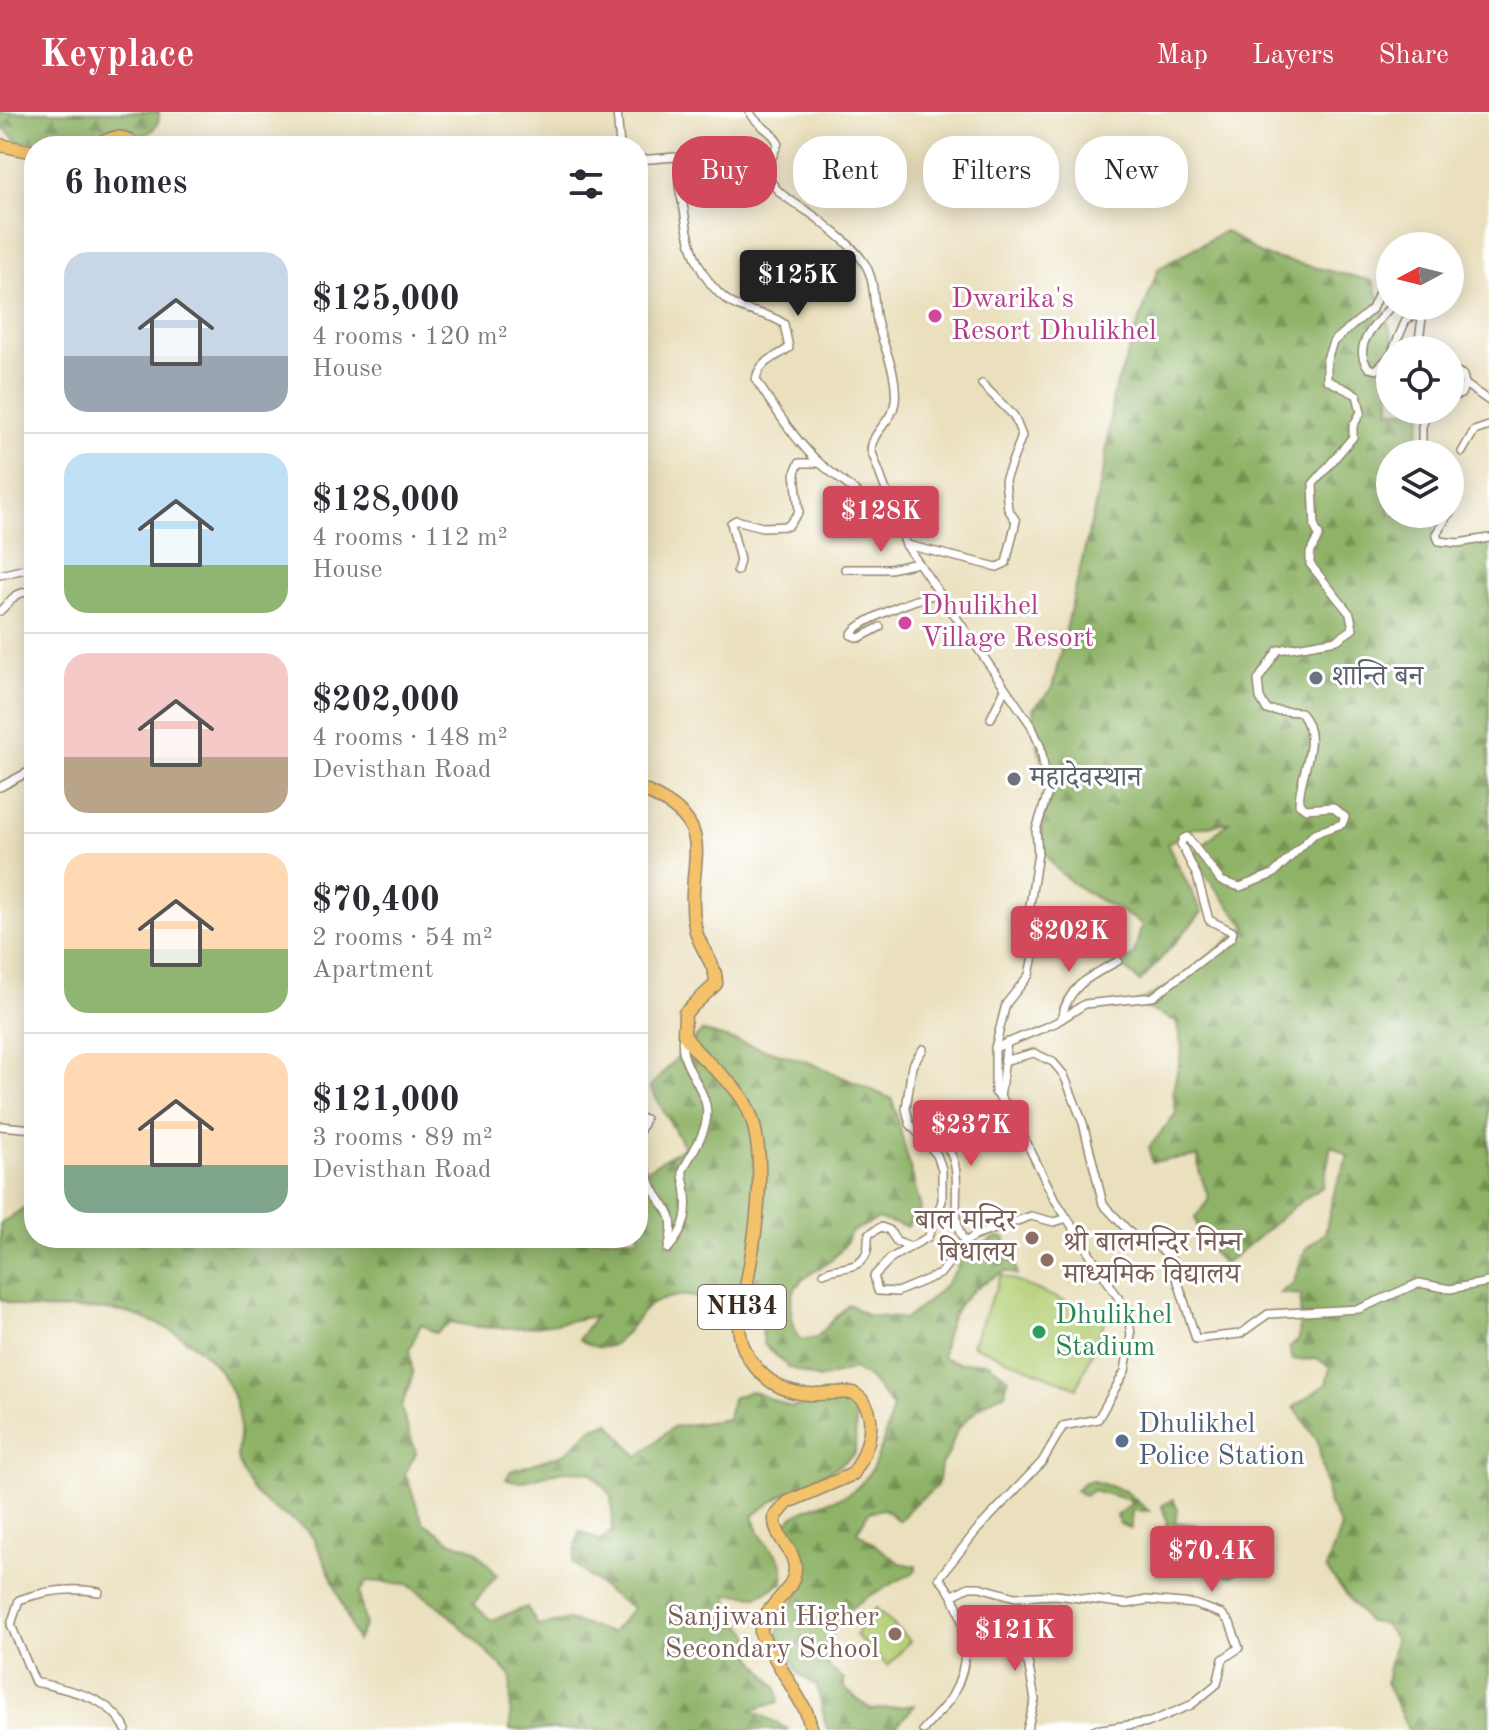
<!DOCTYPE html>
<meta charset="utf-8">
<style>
body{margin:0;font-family:"Old Standard TT","Noto Serif Devanagari",serif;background:#f7f7f7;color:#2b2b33;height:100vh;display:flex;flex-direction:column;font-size:30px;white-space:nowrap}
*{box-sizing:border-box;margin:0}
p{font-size:26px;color:#7c7c81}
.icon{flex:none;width:44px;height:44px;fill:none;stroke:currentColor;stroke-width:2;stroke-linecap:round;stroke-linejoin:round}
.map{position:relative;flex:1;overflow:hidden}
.sheet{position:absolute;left:24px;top:24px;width:624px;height:1112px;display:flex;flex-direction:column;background:#fff;border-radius:32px;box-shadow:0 4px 20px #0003}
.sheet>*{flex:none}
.guide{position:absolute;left:672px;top:24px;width:696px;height:72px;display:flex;gap:16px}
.needle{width:52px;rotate:263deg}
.buttons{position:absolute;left:1376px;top:120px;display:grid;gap:16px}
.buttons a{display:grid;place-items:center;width:88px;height:88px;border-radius:50%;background:#fff;box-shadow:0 4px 20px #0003;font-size:40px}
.price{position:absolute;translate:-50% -68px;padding:0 18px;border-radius:8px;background:#d1495b;color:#fff;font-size:26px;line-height:52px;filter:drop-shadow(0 2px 4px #0008)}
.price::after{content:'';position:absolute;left:50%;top:48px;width:24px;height:18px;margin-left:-12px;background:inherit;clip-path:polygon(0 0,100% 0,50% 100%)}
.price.on{background:#222;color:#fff}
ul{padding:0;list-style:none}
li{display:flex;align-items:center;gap:24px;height:200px;padding:0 40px}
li+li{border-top:2px solid #e1e1e2}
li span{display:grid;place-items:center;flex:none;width:224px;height:160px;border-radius:24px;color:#555}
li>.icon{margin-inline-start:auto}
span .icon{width:96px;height:96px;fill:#fffc;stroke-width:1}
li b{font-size:34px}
h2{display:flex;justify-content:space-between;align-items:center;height:96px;padding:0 40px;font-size:34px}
.pill{padding:0 28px;border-radius:32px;background:#fff;box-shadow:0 4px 20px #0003;font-size:28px;line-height:72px}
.pill.on{background:#d1495b;color:#fff}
header{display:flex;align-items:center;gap:48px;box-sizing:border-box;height:112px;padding:0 40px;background:#d1495b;color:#fff}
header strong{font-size:38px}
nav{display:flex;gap:44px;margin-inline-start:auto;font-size:28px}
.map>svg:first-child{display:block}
.grass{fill:#b3cf75;stroke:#777c4a;stroke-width:2}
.forest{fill:url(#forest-firs);stroke:#646e42;stroke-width:2}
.park{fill:url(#park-crowns);stroke:#777c4a;stroke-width:2}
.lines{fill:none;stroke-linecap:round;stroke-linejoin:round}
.minor-casing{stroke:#92856e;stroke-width:10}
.trunk-casing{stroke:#92856e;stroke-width:15}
.minor{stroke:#fff;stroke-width:7}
.trunk{stroke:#f3c26a;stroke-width:12}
.hotel-dot{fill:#d1479c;stroke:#fff;stroke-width:3}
.worship-dot{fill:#6b7280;stroke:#fff;stroke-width:3}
.education-dot{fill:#8d6e63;stroke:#fff;stroke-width:3}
.leisure-dot{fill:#2e9e5b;stroke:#fff;stroke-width:3}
.service-dot{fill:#5c6f8a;stroke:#fff;stroke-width:3}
.labels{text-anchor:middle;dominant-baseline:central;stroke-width:6;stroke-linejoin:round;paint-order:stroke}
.shield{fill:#fff;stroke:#766a62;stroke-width:2}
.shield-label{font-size:26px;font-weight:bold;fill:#3b2a1e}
.hotel-label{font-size:28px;fill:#b23c85;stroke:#fff;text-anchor:start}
.worship-label{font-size:28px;fill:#5b616d;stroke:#fff;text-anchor:start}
.education-label{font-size:28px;fill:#785e54;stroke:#fff;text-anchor:end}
.leisure-label{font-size:28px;fill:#27864d;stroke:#fff;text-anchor:start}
.service-label{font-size:28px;fill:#4e5e75;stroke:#fff;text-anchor:start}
</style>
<header>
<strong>Keyplace</strong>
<nav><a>Map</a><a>Layers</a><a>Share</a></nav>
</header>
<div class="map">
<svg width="1489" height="1618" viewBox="0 0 1489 1618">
<defs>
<pattern id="forest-firs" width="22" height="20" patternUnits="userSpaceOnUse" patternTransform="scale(2)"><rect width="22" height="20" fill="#8eb266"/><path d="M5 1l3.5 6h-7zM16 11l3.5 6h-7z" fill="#759153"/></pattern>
<pattern id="park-crowns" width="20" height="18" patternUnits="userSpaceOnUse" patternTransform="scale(2)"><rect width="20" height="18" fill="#b3cf75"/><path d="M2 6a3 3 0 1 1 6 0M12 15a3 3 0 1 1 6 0" fill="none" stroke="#9bb265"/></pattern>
</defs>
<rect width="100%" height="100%" fill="#fff"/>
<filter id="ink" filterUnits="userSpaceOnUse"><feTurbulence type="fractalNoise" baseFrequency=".0125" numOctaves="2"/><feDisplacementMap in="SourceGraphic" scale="16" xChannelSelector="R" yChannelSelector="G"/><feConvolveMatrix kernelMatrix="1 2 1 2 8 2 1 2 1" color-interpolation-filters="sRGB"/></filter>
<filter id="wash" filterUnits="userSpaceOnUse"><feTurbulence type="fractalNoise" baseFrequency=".006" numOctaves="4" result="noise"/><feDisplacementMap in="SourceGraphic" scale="32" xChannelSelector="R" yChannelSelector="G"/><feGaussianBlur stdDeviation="1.8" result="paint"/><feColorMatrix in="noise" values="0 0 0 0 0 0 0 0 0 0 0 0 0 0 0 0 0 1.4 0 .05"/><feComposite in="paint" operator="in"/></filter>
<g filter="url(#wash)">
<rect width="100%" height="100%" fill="#eae0bd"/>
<path class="grass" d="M1001,1163L1106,1206L1077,1276L972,1233Z"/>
<g class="forest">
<path d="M0,0H159C160,12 154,18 144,24C99,9 114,28 80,34C61,37 36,30 17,29L0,12Z"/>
<path d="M1225,119L1262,143L1373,169L1396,233L1406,238H1390V298H1423L1418,324L1421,342H1390V402H1446L1433,416L1436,433L1489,429V1618H1408L1386,1570L1395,1528L1384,1512L1368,1510L1326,1457L1341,1415L1329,1393L1318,1330L1294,1295L1326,1272L1330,1255L1318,1247L1293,1248L1289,1235L1299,1228L1301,1183L1280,1181L1293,1171L1306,1136L1325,1121L1335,1077L1348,1044L1331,1033L1323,1075C1285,1097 1259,1128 1224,1152L1201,1129L1195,1106L1209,1087L1199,1058L1198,1044L1152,1050L1149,1036L1176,1001L1173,979L1182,936L1176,909L1136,892L1176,870L1243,817L1251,821L1190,744L1229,710L1191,717L1167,732L1202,800L1140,870L1122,854L1134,842L1142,812C1095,782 1013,757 1051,686L1037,631L1033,597L1052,576L1105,351L1113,283L1158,157Z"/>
<path d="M702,919L808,950L892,987L921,1097L907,1115L878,1107L851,1120C834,1171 768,1151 799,1228L817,1225L849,1192L866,1203L905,1207C930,1188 953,1172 963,1142L997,1125L1006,1126L1002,1142L1016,1154L1017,1163L1006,1159C964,1178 947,1199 942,1245L959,1251L987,1250L1008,1266L1005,1282C989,1285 962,1308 955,1323C950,1336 951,1342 941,1352C938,1381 937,1373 918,1389C911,1394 905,1403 899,1409L884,1397L869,1400L857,1420L900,1451L916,1454V1459C871,1485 824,1495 829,1556L844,1567V1576L871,1598L915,1593L893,1618H827L817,1574L799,1562L777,1522L800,1477L805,1450L793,1437L785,1411C801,1396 821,1392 841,1385C876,1372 884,1326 893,1295L871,1268L854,1257L819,1267L788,1255L764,1232L758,1192C750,1193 741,1196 733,1196C699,1196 699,1172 654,1191C631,1200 621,1257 579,1227L595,1204C544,1214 502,1222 451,1210L435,1221L421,1212L409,1238L413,1262L401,1296L416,1341L405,1361L423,1410L450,1429L476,1438L497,1463L473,1492L491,1508L527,1495L538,1514L568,1508L612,1521L633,1496L609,1481L573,1451L580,1419L600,1429L613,1418L611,1383L591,1360L562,1359L521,1370L506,1367L511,1359L566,1341L591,1317L609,1310L638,1345L673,1315L728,1307L732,1286L751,1279L791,1295L842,1285L856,1300L855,1341C825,1368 783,1377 753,1404C756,1411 759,1423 765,1429C778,1446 785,1445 783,1471L758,1484L727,1482L730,1498L750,1523L752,1544L777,1577L779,1590L752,1598L789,1618H510L511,1564L443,1497L407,1472L367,1469L359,1481L365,1512L357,1529C348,1510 319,1428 307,1418C289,1403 263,1396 250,1374C228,1339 241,1345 239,1312C234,1254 188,1221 137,1204C92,1188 43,1208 0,1187V1112L34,1089V1126H447L450,1129L638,1126V1063L684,1035L650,975Z"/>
<path d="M1093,1369L1125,1379L1149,1399L1132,1398L1131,1417L1120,1412L1116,1404L1131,1392L1129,1388L1093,1378L1085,1384L1076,1378L1084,1370Z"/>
<path d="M1173,1387L1178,1398L1175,1410L1196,1413L1207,1428L1215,1425L1235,1435H1245L1240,1457L1233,1464L1226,1463L1223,1451L1203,1456C1194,1439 1183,1426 1163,1425L1167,1409L1162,1394Z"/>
</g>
<path class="park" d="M876,1496L910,1529L888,1554L855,1523Z"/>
</g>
<g filter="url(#ink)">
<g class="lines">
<g class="minor-casing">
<g id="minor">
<path d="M617,0L620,34"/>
<path d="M750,0C757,15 772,17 778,31L766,59C775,87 804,93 823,111C836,122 853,134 863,149C877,169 872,191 878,213C885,239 898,262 895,290C892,310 872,319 871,338L906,433L1031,613L1041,636L1048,681L1036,718L1038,741L1029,800L1033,844L1029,863L1006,892L995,936"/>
<path d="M638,48L675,45L682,49C683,58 679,65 679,73C680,83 684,94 685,104C690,137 700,168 728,189C746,202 767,199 784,212L789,236C776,246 758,249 756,268C773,294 798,333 821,352C847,374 874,391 898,416"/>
<path d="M1393,238L1406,208L1417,202L1422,207L1419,227L1424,238"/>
<path d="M1390,244L1376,258L1369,256C1350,234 1377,211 1391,194"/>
<path d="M1450,256L1463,263L1465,272L1461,282L1450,286"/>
<path d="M1465,272L1489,289"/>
<path d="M1462,340L1474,319L1489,314"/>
<path d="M1422,342V314L1429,298"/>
<path d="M1450,379L1454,394L1436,422L1439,429L1458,431L1489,426"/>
<path d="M907,433L997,455L1006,451L1016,409L1008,397L1005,368L1022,324L1014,304L982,272"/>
<path d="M845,457H890L918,451"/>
<path d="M737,459L740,448L731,411L736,408L762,415L788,414L799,400L795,360L799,351H818"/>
<path d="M0,463L34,455"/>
<path d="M0,499L16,483L34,477"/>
<path d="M880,515L859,526L851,523C856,509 920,485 938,482"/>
<path d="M991,606L1005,577"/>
<path d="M0,675L34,657"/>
<path d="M638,758L641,778L638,786"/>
<path d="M1061,907C1069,873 1089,865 1118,849"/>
<path d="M923,937L912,954L906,997L910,1012L937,1043L942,1057V1089L928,1125L891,1146L874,1164L878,1179L897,1180L940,1162L965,1130L975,1124L1031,1104L1054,1110L1068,1106"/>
<path d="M1007,948L1034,941L1053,950L1064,963L1083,1011L1103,1092L1137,1128L1157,1134L1170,1144L1196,1227L1240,1222L1268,1202L1359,1197L1419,1171L1450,1177L1489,1170"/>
<path d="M1000,986L1007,930"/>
<path d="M638,1006L645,1007L638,1023C641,1040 645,1056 651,1072C663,1102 679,1094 668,1137C686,1117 689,1100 685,1074C684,1068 681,1061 684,1056C693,1038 711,1016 706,993C701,969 678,951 683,924"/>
<path d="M923,1013C930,1022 941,1026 947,1035C967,1063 946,1104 965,1130"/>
<path d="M0,1014L34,1017"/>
<path d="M824,1161C836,1154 859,1159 866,1142C869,1137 867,1128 869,1122L881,1115L889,1118L897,1130L911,1135"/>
<path d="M99,1480C71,1475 46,1478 19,1488L11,1513L35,1570C69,1578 110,1584 126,1618"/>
<path d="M953,1483L969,1475H980L1015,1485L1056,1483L1127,1492L1147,1488L1194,1492L1222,1502L1230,1511L1239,1536L1223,1547L1217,1572L1191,1593L1150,1610L1094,1618"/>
<path d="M996,1525L1013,1512"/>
<path d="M965,1526L996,1525L1004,1538L1028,1550L1035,1588L1027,1618"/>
<path d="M923,1618C932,1607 945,1596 952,1584C974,1547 967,1497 939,1466L977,1418L1042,1350L1063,1314L1098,1307L1125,1259L1131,1223L1128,1201L1054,1086L1009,995L995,980V936L1055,911L1085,892L1153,885L1231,826L1233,820L1209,808L1197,764L1181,732L1183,727L1187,725L1221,769L1240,775L1273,762L1315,721L1342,712L1345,705L1332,695L1306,697L1299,692C1299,659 1324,628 1300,600L1267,598L1260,586L1258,568L1278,538L1337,528L1353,517L1350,502L1310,452V441L1319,423L1315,416L1313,372L1353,325V314L1361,300L1357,283L1327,268V247L1333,230L1372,197L1380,179L1388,177L1390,181"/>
</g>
</g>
<g class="trunk-casing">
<g id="trunk">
<path d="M0,33L34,40"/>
<path d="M93,34C108,27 123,19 135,34"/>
<path d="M638,676C728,713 683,746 695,815C698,836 717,851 716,872L685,901L684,922C699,949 730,964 745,991C775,1044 750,1155 739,1211C739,1248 771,1280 808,1282C823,1283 838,1279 853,1281C883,1297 868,1340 853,1362L788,1390L775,1405C773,1425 795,1437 795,1457C794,1484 759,1495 761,1522L806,1599L812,1618"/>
</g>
</g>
<use href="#minor" class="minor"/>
<use href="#trunk" class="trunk"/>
</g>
</g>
<g class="hotel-dot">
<circle cx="935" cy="204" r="8"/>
<circle cx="905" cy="511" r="8"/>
</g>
<g class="worship-dot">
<circle cx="1316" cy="566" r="8"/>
<circle cx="1014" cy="667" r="8"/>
</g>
<g class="education-dot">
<circle cx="1032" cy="1126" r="8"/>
<circle cx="1047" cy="1148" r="8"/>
<circle cx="895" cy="1522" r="8"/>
</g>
<circle class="leisure-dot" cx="1039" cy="1220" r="8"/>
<circle class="service-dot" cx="1122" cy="1329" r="8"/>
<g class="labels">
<rect class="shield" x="698" y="1173" width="88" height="44" rx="6"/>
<g class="shield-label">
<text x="742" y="1195">NH34</text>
</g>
<g class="hotel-label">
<text x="951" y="188">Dwarika's<tspan x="951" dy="32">Resort Dhulikhel</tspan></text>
<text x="921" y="495">Dhulikhel<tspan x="921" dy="32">Village Resort</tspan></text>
</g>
<g class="worship-label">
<text x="1332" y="566">शान्ति बन</text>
<text x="1030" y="667">महादेवस्थान</text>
</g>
<g class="education-label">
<text x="1016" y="1110">बाल मन्दिर<tspan x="1016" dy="32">बिधालय</tspan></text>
<text x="1063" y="1132" text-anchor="start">श्री बालमन्दिर निम्न<tspan x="1063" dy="32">माध्यमिक विद्यालय</tspan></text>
<text x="879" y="1506">Sanjiwani Higher<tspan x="879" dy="32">Secondary School</tspan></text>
</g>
<g class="leisure-label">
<text x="1055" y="1204">Dhulikhel<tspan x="1055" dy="32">Stadium</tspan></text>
</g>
<g class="service-label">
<text x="1138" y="1313">Dhulikhel<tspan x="1138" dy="32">Police Station</tspan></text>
</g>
</g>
</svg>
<div class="buttons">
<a><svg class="needle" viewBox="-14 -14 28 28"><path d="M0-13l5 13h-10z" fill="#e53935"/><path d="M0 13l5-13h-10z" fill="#7c7c81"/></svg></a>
<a><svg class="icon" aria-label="locate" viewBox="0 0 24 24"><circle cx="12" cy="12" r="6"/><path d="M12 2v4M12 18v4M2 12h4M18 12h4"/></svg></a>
<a><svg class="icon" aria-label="layers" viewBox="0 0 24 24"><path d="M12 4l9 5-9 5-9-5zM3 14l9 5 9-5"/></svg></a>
</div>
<b class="price on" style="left:798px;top:206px">$125K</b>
<b class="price" style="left:881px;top:442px">$128K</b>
<b class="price" style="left:1069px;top:862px">$202K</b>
<b class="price" style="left:971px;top:1056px">$237K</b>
<b class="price" style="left:1212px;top:1482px">$70.4K</b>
<b class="price" style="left:1015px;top:1561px">$121K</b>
<div class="guide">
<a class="pill on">Buy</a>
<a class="pill">Rent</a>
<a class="pill">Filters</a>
<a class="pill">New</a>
</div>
<section class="sheet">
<h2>6 homes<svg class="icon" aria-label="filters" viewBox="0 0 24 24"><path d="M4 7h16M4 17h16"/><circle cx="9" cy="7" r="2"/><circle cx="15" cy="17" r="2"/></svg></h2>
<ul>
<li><span style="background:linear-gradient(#c9d6e8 65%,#9aa5b1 0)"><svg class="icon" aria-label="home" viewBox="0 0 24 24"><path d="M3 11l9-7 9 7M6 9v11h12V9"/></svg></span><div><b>$125,000</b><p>4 rooms · 120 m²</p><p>House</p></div></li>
<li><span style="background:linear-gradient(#bfe0f5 70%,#8fb573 0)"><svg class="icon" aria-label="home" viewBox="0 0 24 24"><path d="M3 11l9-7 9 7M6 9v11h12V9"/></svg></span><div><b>$128,000</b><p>4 rooms · 112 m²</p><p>House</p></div></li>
<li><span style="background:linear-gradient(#f6c9c9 65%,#b9a48a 0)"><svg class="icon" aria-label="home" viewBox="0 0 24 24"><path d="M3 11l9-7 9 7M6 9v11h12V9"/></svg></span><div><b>$202,000</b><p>4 rooms · 148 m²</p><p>Devisthan Road</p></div></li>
<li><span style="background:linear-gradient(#ffd9b3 60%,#8fb573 0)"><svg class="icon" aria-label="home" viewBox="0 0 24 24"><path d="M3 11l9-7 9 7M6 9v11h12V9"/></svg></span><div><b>$70,400</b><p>2 rooms · 54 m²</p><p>Apartment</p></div></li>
<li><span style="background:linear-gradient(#ffd9b3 70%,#7fa58c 0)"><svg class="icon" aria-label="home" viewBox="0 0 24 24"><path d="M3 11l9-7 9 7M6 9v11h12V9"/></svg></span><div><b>$121,000</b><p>3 rooms · 89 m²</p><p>Devisthan Road</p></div></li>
</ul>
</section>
</div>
